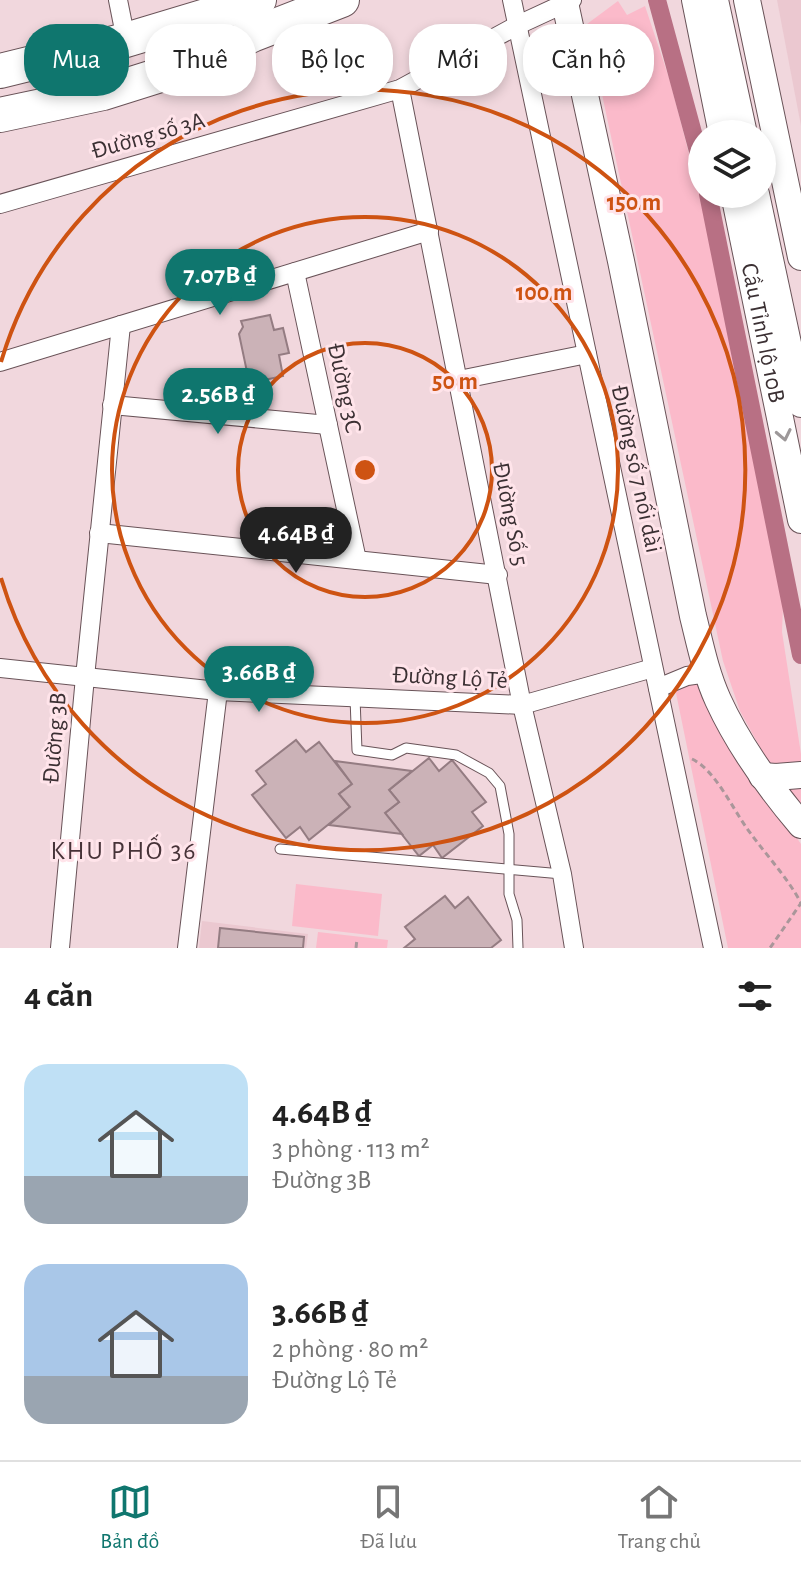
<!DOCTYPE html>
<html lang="vi">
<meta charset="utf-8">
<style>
body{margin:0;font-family:"Alegreya Sans",sans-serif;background:#f6f6f6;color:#222;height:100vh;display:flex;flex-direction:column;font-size:30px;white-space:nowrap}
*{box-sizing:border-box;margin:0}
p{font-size:26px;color:#767676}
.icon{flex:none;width:44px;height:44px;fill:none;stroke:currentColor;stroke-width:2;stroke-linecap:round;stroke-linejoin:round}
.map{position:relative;height:948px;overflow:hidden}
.details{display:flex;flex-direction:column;background:#fff;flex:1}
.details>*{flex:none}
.top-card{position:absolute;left:24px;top:24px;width:754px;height:72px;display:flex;gap:16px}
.buttons{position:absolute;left:688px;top:120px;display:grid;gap:16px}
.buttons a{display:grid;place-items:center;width:88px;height:88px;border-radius:50%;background:#fff;box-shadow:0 4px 12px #0003;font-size:40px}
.price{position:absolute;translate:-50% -68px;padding:0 18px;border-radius:28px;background:#0f766e;color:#fff;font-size:26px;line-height:52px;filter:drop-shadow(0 2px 4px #0008)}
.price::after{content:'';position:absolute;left:50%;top:48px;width:24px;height:18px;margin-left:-12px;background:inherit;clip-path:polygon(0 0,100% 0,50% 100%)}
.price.on{background:#222;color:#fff}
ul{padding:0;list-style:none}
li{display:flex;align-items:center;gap:24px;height:200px;padding:0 24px}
li span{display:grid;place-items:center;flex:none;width:224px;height:160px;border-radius:24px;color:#555}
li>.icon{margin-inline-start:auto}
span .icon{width:96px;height:96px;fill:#fffc;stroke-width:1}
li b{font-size:34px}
h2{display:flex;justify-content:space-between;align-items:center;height:96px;padding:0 24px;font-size:34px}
.tag{padding:0 28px;border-radius:32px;background:#fff;box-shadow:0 4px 12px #0003;font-size:28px;line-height:72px}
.tag.on{background:#0f766e;color:#fff}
.menu{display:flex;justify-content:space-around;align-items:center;height:112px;border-top:2px solid #e0e0e0;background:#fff;font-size:22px;color:#767676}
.menu a{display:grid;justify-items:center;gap:4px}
.menu .on{color:#0f766e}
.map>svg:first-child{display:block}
.built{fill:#ebc8d0}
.green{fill:#fbbaca}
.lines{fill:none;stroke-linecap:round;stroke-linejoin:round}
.canal{stroke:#b87084;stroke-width:18}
.building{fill:#cbb2b7;stroke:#947c82;stroke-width:2}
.lane-casing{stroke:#695358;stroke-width:11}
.street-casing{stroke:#695358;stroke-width:20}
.secondary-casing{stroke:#695358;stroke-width:28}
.highway-casing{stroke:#695358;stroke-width:36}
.path{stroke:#aa969a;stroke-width:3;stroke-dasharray:6 4;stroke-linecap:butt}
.lane{stroke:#fff;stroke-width:9}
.street{stroke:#fff;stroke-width:18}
.secondary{stroke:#fff;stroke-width:26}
.highway{stroke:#fff;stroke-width:34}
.oneway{stroke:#9d9899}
.ring{fill:none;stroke:#ce5312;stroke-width:4}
.labels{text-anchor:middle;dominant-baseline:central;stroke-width:6;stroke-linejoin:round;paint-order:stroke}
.street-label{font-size:24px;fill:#3b3033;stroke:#ffe4ea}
.neighbourhood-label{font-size:26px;letter-spacing:2px;fill:#473338;stroke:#ffe4ea}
.centre{fill:#ce5312;stroke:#ffe4ea;stroke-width:4}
.ring-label{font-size:24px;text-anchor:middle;font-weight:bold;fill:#ce5312;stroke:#ffe4ea;stroke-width:6;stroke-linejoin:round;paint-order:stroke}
</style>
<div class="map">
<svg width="801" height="948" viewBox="0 0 801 948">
<rect width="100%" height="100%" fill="#f1d7dd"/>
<g class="built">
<path d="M777,0H801V126Z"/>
<path d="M202,921L308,934L306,948H199Z"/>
</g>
<g class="green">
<path d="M618,1L627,15L645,6L670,81L700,196L783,605L782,632L801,754V813L793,807L740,711L723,661L587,24Z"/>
<path d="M703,681L731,742L801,844V948H728L675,688Z"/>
<path d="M296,884L382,894L378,936L292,926Z"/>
<path d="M318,932L388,940L387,948H316Z"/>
</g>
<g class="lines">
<g class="canal">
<path d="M657,0L702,166"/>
<path d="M708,194L801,655"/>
</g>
</g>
<g class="building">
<path d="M270,315L274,330L283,328L289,353L279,355L283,376L255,382L254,377L247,372L239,334L243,327L241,321Z"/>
<path d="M296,740L306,752L319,742L352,784L339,794L350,807L309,840L300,827L286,838L252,795L266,784L256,771Z"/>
<path d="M429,758L439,771L452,760L486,802L472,812L483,826L442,858L433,845L419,856L385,813L399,802L389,790Z"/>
<path d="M335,761L412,771L389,790L399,802L385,813L402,834L329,825L350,807L339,794L352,784Z"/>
<path d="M445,896L455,908L468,897L501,940L491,948H404L415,939L405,927Z"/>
<path d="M220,928L304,937L303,948H218Z"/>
</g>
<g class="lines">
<g class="lane-casing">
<g id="lane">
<path d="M355,698L357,750L392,755L406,748L456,755L489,773L500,786L509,834V894L517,920L518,948"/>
<path d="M280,849L562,874"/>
</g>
</g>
<g class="street-casing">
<g id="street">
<path d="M118,0L126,40"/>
<path d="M512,0L713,948"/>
<path d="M400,89L522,705L562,874L574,948"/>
<path d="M0,204L400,89L518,25L572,0"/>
<path d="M295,272L357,560"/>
<path d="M0,362L429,231"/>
<path d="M459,380L587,354"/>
<path d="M112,405L328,425"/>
<path d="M99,533L498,575"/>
<path d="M0,668L218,691L522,705L653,668"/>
<path d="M658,688L687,676L708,673"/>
<path d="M60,948L85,677L121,325"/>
<path d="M187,948L218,691"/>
</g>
</g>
<g class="secondary-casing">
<g id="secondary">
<path d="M695,0L722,134"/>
<path d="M715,0L744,134"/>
<path d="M747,0L801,257"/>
<path d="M565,3L621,261L693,616C700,644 706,674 718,700C739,746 769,787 801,825"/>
<path id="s1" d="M734,194L801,520"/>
<path d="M756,194L801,404"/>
<path d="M762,776L776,777L801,775"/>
</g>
</g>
<g class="highway-casing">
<g id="highway">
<path d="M0,71L126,40L259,0"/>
<path d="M0,115L103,93L192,65L252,35L342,0"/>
</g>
</g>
<g class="path">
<path d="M692,759C714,769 732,807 746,827C764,853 786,875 801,903L770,948"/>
<path d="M356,948L357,939"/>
</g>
<use href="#lane" class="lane"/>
<use href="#street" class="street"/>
<use href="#secondary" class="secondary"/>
<use href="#highway" class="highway"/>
</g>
<defs><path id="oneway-chevron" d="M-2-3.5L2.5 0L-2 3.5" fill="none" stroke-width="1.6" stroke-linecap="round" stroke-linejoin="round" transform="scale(2)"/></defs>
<use class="oneway" href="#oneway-chevron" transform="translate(784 435) rotate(78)"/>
<g class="ring">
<circle cx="365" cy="470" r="127"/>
<circle cx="365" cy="470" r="253"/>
<path d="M1 362A380 380 0 1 1 1 578"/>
</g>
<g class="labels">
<g class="street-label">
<text transform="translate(148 136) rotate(-16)">Đường số 3A</text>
<text stroke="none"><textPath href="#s1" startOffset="142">Cầu Tỉnh lộ 10B</textPath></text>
<text transform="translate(344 388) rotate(78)">Đường 3C</text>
<text transform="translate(636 469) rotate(78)">Đường số 7 nối dài</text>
<text transform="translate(510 514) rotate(79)">Đường Số 5</text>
<text transform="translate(450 678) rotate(3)">Đường Lộ Tẻ</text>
<text transform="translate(55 738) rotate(-85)">Đường 3B</text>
</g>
<g class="neighbourhood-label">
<text x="124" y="851">KHU PHỐ 36</text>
</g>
</g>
<circle cx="365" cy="470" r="12" class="centre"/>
<g class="ring-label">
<text x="634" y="210">150 m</text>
<text x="544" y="300">100 m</text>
<text x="455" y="389">50 m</text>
</g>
</svg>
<div class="buttons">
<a><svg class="icon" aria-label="layers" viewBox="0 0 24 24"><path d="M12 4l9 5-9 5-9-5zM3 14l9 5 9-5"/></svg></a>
</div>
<b class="price" style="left:220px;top:317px">7.07B ₫</b>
<b class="price" style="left:218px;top:436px">2.56B ₫</b>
<b class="price on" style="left:296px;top:575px">4.64B ₫</b>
<b class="price" style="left:259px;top:714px">3.66B ₫</b>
<div class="top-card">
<a class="tag on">Mua</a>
<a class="tag">Thuê</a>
<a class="tag">Bộ lọc</a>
<a class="tag">Mới</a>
<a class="tag">Căn hộ</a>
</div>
</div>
<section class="details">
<h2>4 căn<svg class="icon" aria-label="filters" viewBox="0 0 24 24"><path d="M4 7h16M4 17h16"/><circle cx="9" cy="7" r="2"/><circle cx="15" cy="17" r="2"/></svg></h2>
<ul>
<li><span style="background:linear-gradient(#bfe0f5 70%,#9aa5b1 0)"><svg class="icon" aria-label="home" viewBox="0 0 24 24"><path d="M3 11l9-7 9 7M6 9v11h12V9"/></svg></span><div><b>4.64B ₫</b><p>3 phòng · 113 m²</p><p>Đường 3B</p></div></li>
<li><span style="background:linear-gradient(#a9c7e8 70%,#9aa5b1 0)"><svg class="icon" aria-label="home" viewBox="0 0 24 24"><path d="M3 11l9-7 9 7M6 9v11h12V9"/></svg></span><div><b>3.66B ₫</b><p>2 phòng · 80 m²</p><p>Đường Lộ Tẻ</p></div></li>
</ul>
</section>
<nav class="menu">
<a class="on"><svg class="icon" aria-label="map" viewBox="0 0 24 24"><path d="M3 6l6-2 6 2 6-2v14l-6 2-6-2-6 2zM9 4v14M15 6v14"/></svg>Bản đồ</a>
<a><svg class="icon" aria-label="saved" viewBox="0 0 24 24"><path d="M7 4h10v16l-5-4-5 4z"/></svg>Đã lưu</a>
<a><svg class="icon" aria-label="home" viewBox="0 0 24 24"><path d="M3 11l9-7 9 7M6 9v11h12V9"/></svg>Trang chủ</a>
</nav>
